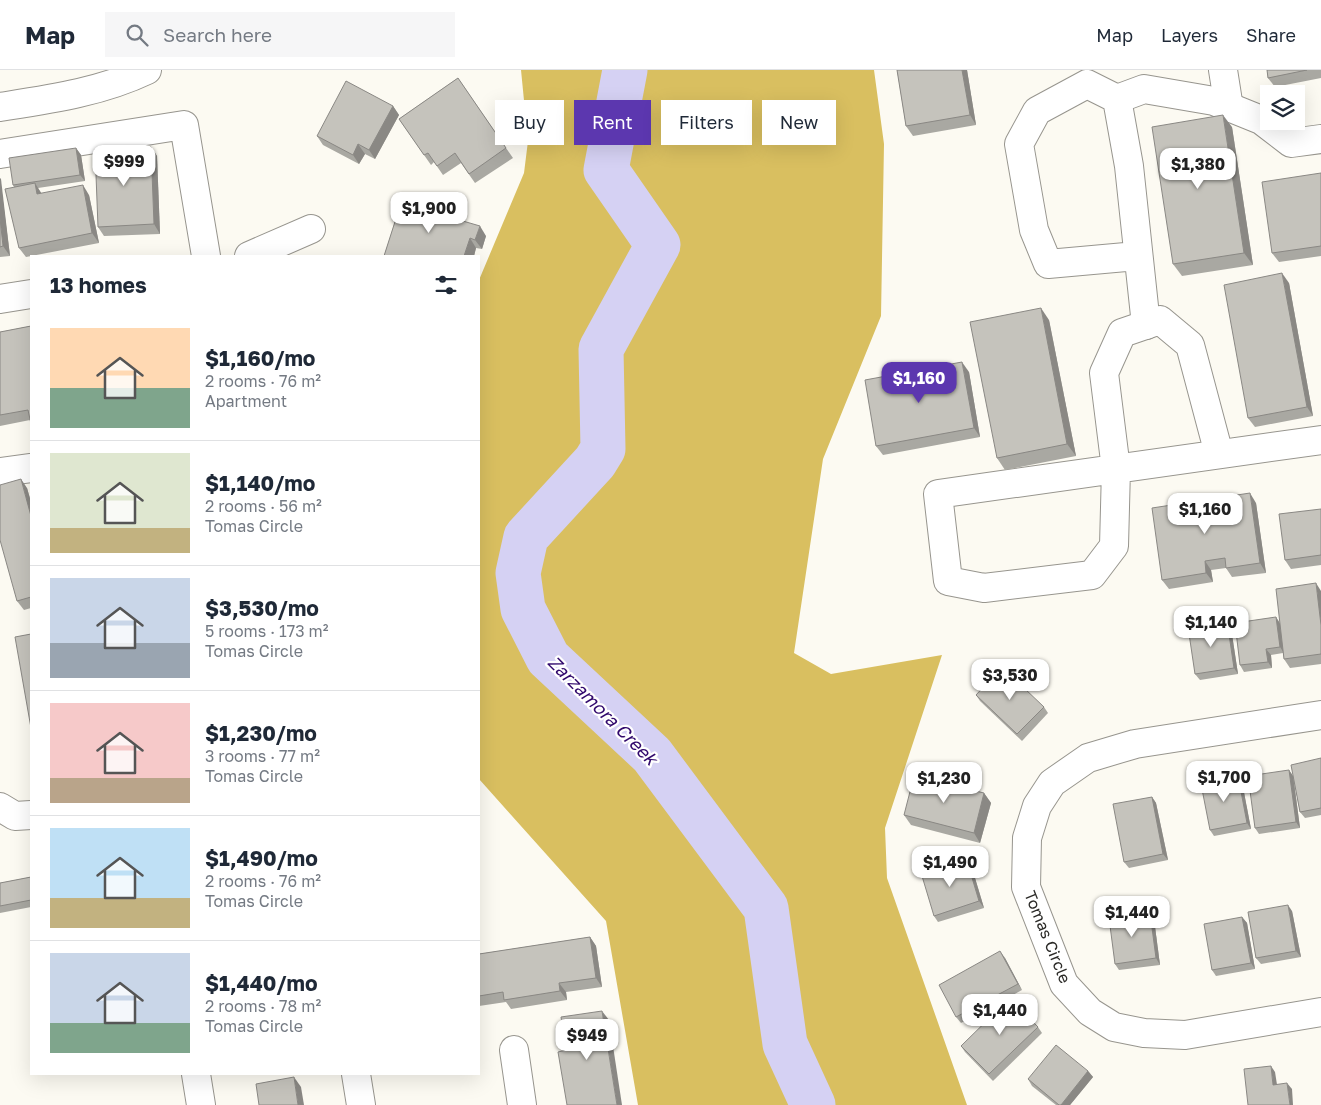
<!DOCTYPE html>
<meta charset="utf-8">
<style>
body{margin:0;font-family:"Golos Text",sans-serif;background:#f6f6f7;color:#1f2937;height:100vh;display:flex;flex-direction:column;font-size:19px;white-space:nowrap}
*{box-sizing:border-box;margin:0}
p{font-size:16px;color:#747a83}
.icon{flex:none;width:28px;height:28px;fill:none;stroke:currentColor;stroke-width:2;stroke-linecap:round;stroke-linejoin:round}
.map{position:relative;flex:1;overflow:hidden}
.side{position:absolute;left:30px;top:185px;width:450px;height:820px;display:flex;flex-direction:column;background:#fff;border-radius:0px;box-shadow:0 5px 20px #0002}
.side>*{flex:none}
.banner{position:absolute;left:495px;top:30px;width:475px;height:45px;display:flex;gap:10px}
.controls{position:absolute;left:1260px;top:15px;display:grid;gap:10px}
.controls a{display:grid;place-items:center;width:45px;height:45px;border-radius:0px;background:#fff;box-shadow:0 5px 20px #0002;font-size:25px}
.price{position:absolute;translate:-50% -42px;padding:0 11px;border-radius:10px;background:#fff;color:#222;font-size:16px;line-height:32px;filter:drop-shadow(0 1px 2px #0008)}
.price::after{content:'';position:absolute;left:50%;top:30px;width:15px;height:11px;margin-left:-8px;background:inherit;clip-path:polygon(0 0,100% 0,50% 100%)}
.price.selected{background:#5c37af;color:#fff}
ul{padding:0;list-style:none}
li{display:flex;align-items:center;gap:15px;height:125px;padding:0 20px}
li+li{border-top:1px solid #e0e1e3}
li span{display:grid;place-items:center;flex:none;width:140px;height:100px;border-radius:0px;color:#555}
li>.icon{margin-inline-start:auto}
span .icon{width:60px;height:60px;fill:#fffc;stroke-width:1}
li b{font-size:21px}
h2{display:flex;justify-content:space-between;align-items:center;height:60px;padding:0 20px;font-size:21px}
.pill{padding:0 18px;border-radius:0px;background:#fff;box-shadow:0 5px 20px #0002;font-size:18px;line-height:45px}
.pill.selected{background:#5c37af;color:#fff}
header{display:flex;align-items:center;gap:30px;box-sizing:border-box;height:70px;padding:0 25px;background:#fff;border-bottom:1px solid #e0e1e3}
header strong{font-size:24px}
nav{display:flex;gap:28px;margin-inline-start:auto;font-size:18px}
.search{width:350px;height:45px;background:#f6f6f7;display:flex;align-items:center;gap:12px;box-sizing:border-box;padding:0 18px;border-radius:0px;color:#747a83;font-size:19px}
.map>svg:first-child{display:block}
.forest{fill:#d9bf60}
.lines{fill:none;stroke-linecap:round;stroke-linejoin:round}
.river{stroke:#d5d1f3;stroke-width:45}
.minor-casing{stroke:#97958e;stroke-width:30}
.minor{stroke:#fff;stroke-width:28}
.wall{fill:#a9a8a2}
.shaded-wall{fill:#8a8884}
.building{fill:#c5c3bc;stroke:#8a8884}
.labels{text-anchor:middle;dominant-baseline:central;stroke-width:4.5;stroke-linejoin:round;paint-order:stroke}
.street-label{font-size:16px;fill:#2c2b28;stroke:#fff}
.water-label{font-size:18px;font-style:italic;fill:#31096c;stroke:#fff}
</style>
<header>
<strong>Map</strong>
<div class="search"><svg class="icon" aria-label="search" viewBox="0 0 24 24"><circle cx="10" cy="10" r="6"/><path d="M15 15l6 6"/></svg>Search here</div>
<nav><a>Map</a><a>Layers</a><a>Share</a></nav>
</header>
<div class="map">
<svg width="1321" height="1035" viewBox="0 0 1321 1035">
<rect width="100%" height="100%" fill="#fcfaf2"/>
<path class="forest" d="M521,0H874L884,74L881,246L823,389L794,583L831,604L942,585L885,758L887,808L967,1035H638L606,851L479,709V210L524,103L528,71Z"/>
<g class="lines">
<path class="river" d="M625,0L606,100L658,175L601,279L603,379L595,392L526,467L518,503L523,539L548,588L652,685L766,838L785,974L813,1035"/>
<g class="minor-casing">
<g id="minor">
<path d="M1223,0L1229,38"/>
<path d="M1117,29L1144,19L1214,31L1261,50L1291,73L1321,69"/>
<path d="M0,37C51,29 101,22 147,0"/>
<path d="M0,84L184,55L206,186"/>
<path d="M249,186L311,159"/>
<path d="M1137,186L1048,194L1034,160L1019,74L1037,41L1087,14L1117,29L1129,96L1146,255"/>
<path d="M0,229L31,224"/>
<path d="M1219,384L1190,275L1160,250L1122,263L1104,303L1116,399L1114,476L1092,505L984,518L948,511L938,424L1321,370"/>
<path d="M0,402L31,398"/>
<path d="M1321,645L1135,674L1088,688L1052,713L1037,736L1027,768L1026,817L1064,914L1090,942L1114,957L1144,963L1185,965L1321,942"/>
<path d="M0,737L15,746L31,745"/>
<path d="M514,980L522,1035"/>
<path d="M196,1004L201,1035"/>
<path d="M356,1004L361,1035"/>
</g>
</g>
<use href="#minor" class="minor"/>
</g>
<g class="wall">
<path d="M897,0H967L976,55L913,66L906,56Z"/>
<path d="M1267,0H1321V8L1275,17L1268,8Z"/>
<path d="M458,8L513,88L475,113L461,93L443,105L434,92L431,95L399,49Z"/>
<path d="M393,36L399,45L375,89L365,84L359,94L323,75L317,66Z"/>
<path d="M1232,57L1253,195L1182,206L1173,194Z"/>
<path d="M151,77L157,86L160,164L104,166L98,157Z"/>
<path d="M76,78L81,85L85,111L38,118L42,124L89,125L99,173L26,187L19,178L14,117L13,115Z"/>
<path d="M1321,103V186L1279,192L1272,183Z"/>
<path d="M0,108L10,186L0,187Z"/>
<path d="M401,133L486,166L482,179L476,178L474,186H384Z"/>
<path d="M1289,213L1313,346L1255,357L1248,348Z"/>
<path d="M1049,250L1076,386L1005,400L997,388Z"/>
<path d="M31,256V355L30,350L0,356V262Z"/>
<path d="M969,302L980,367L883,385L876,376Z"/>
<path d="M27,418L31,432V538L24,540L17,531Z"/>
<path d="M1256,433L1266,503L1232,507L1226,498L1211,500L1213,512L1169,519L1162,510Z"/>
<path d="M1321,439V495L1291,499L1285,490Z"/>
<path d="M1321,521V594L1290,598L1284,589L1283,583L1271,585L1272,598L1244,602L1240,595L1276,547L1280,553Z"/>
<path d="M1231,558L1238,604L1200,610L1195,604Z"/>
<path d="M976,625L1044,637L1048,643L1022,671L980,631Z"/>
<path d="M1321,688V745L1305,748L1300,742L1294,711L1300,758L1259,764L1255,758L1289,700L1293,706Z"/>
<path d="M1238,706L1242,712L1251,759L1214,766L1210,760Z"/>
<path d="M984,723L991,733L980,773L911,755L904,745Z"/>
<path d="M1152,727L1156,733L1168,790L1129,798L1124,792Z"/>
<path d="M967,791L972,798L984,838L938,852L934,846Z"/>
<path d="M31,807V837L0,843V813Z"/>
<path d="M1292,841L1301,887L1261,894L1256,888Z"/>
<path d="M1242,847L1247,853L1255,899L1216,906L1212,900Z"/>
<path d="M1154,849L1160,895L1119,900L1115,894Z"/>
<path d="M590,867L596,876L602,917L566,922L567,930L511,939L506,932L479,936V884Z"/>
<path d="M1005,888L1022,920L961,953L956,947Z"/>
<path d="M1038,957L1042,963L993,1011L965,982L961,976Z"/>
<path d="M1088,1001L1093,1007L1070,1035H1056L1032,1016L1028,1009Z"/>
</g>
<g class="shaded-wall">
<path d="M962,0H967L976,55L970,45Z"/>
<path d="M393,36L399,45L375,89L369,80Z"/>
<path d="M1223,45L1232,57L1253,195L1244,183Z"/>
<path d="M358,74L365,84L359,94L353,85Z"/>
<path d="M151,77L157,86L160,164L154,154Z"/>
<path d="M76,78L81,85L85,111L80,105Z"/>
<path d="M0,108L1,109L10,186L3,176L0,148Z"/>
<path d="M35,113L41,123L43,134L37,124Z"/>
<path d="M83,115L89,125L99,173L92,163Z"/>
<path d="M480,156L486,166L482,179L475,170Z"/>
<path d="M470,168L476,178L474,186H464Z"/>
<path d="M1282,203L1289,213L1313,346L1307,337Z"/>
<path d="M1041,238L1049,250L1076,386L1067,374Z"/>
<path d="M962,292L969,302L980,367L974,358Z"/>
<path d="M21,409L27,418L31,432V446Z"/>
<path d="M1250,423L1256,433L1266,503L1260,493Z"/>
<path d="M1205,491L1211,500L1213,512L1206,503Z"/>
<path d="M1316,513L1321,521V555Z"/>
<path d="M1276,547L1280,554L1284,583L1280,577Z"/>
<path d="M1227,551L1231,558L1238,604L1234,598Z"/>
<path d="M1266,579L1271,585L1272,598L1268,592Z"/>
<path d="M1289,700L1293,706L1300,758L1296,752Z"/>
<path d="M1238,706L1242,712L1251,759L1247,753Z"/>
<path d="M984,723L991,733L980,773L974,763Z"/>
<path d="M1152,727L1156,733L1168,790L1163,784Z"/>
<path d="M967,791L972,798L984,838L979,831Z"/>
<path d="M1288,835L1292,841L1301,887L1296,881Z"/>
<path d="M1150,843L1154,849L1160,895L1156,888Z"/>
<path d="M1242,847L1247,853L1255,899L1251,893Z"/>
<path d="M590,867L596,876L602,917L596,908Z"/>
<path d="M1000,881L1005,888L1022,920L1018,914Z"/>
<path d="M559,913L566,922L567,930L560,921Z"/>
<path d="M602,941L609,950L622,1035H617Z"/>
<path d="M1271,996L1275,1002L1278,1021L1273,1015Z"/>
<path d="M1088,1001L1093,1007L1070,1035H1061Z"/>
<path d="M294,1007L301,1017L304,1035H298Z"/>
<path d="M1287,1013L1292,1019L1293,1035H1290Z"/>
</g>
<g class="building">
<path d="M897,0H962L970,45L906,56Z"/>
<path d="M1267,0H1307L1268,8Z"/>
<path d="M458,8L506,78L469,104L455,83L437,96L428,83L424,85L399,49Z"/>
<path d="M346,11L393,36L369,80L358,74L353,85L317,66Z"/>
<path d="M1223,45L1244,183L1173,194L1152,57Z"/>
<path d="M151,77L154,154L98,157L95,79Z"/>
<path d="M76,78L80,105L13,115L9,88Z"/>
<path d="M1321,103V176L1272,183L1262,112Z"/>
<path d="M35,113L37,124L83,115L92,163L19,178L5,119Z"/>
<path d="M401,133L480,156L475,170L470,168L464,186H384Z"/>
<path d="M0,148L3,176L0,177Z"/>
<path d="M1282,203L1307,337L1248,348L1224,215Z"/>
<path d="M1041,238L1067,374L997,388L970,252Z"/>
<path d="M31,256V354L28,340L0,345V262Z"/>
<path d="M962,292L974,358L876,376L865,310Z"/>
<path d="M21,409L31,446V527L17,531L0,470V415Z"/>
<path d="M1250,423L1260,493L1226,498L1225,488L1205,491L1206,503L1162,510L1152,438Z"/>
<path d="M1321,439V485L1285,490L1279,444Z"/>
<path d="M1316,513L1321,555V584L1284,589L1276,519Z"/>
<path d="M1276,547L1280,577L1266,579L1268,592L1240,595L1235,553Z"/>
<path d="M1227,551L1234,598L1195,604L1188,557Z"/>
<path d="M31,564V658L15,567Z"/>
<path d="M1002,597L1044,637L1017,664L976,625Z"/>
<path d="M1321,688V738L1300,742L1291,695Z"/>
<path d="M1289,700L1296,752L1255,758L1248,706Z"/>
<path d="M914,706L984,723L974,763L904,745Z"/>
<path d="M1238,706L1247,753L1210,760L1201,714Z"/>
<path d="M1152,727L1163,784L1124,792L1113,734Z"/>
<path d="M967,791L979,831L934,846L922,806Z"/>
<path d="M31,807V830L0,836V813Z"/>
<path d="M1288,835L1296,881L1256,888L1248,842Z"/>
<path d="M1150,843L1156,888L1115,894L1109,848Z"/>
<path d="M1242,847L1251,893L1212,900L1204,854Z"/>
<path d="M590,867L596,908L559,913L560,921L504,930L503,922L479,926V884Z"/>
<path d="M1000,881L1018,914L956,947L939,915Z"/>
<path d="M1010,928L1038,957L989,1004L961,976Z"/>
<path d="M602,941L617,1035H567L558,982L566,980L561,947Z"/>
<path d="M1056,975L1088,1001L1061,1035H1059L1028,1009Z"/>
<path d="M1271,996L1273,1015L1287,1013L1290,1035H1248L1244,999Z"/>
<path d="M294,1007L298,1035H259L256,1014Z"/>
</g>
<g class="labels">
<g class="street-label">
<text transform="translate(1048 867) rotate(68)">Tomas Circle</text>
</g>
<g class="water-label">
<text transform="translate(603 640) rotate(45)">Zarzamora Creek</text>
</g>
</g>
</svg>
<div class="controls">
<a><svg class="icon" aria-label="layers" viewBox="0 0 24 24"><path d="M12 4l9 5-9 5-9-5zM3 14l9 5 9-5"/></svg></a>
</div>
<b class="price" style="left:124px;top:117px">$999</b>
<b class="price" style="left:1198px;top:120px">$1,380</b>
<b class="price" style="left:429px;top:164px">$1,900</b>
<b class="price selected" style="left:919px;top:334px">$1,160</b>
<b class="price" style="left:1205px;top:465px">$1,160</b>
<b class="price" style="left:1211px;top:578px">$1,140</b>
<b class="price" style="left:1010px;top:631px">$3,530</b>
<b class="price" style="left:1224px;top:733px">$1,700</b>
<b class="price" style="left:944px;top:734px">$1,230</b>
<b class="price" style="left:950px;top:818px">$1,490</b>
<b class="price" style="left:1132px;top:868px">$1,440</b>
<b class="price" style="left:1000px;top:966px">$1,440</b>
<b class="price" style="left:587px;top:991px">$949</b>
<div class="banner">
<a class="pill">Buy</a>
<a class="pill selected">Rent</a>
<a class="pill">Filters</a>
<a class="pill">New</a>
</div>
<section class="side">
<h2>13 homes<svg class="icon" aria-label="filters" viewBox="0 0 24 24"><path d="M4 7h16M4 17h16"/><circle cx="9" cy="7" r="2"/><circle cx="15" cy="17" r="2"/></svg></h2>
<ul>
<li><span style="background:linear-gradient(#ffd9b3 60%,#7fa58c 0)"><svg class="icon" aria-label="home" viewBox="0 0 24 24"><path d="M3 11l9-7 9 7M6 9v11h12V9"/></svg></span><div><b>$1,160/mo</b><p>2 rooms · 76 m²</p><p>Apartment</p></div></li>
<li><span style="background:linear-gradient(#dfe7d0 75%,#c2b280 0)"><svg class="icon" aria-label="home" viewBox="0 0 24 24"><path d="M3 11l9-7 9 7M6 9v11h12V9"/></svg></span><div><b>$1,140/mo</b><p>2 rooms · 56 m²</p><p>Tomas Circle</p></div></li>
<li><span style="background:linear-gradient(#c9d6e8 65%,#9aa5b1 0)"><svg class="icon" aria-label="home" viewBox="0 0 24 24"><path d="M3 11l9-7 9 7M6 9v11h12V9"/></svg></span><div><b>$3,530/mo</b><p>5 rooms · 173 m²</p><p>Tomas Circle</p></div></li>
<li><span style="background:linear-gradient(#f6c9c9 75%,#b9a48a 0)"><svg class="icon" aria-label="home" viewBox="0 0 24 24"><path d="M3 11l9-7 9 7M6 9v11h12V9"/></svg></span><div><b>$1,230/mo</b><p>3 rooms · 77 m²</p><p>Tomas Circle</p></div></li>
<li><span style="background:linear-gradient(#bfe0f5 70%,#c2b280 0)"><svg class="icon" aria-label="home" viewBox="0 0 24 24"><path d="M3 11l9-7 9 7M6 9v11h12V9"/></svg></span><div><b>$1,490/mo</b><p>2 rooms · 76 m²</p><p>Tomas Circle</p></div></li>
<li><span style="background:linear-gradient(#c9d6e8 70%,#7fa58c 0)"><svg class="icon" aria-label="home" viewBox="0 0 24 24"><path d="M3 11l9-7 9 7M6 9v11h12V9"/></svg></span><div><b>$1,440/mo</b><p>2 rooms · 78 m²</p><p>Tomas Circle</p></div></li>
</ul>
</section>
</div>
